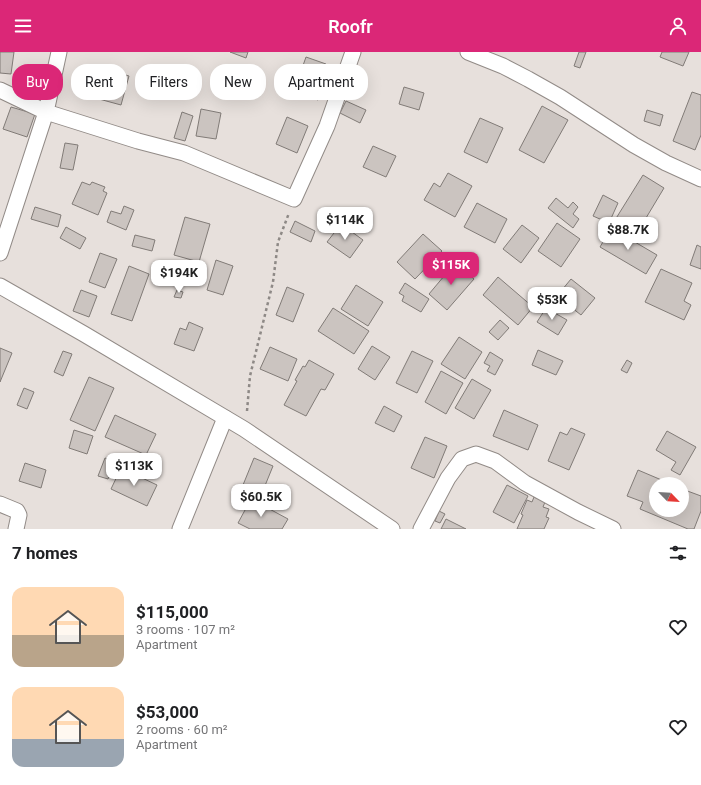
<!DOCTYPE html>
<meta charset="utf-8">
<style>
body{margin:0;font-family:Roboto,sans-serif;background:#f2f2f2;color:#202124;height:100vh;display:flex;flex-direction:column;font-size:15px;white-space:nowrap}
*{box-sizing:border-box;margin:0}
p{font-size:13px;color:#757577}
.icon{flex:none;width:22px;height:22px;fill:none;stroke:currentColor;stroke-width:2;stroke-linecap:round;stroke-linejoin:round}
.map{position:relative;height:477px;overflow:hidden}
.drawer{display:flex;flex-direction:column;background:#fff;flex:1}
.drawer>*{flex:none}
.banner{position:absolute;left:12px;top:12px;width:400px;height:36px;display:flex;gap:8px}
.needle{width:26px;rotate:115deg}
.controls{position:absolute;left:649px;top:425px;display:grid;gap:8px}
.controls a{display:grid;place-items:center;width:40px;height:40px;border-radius:50%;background:#fff;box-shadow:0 4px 16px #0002;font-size:20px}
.price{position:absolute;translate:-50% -34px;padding:0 9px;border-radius:8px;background:#fff;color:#222;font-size:13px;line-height:26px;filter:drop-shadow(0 1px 2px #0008)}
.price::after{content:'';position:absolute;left:50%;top:24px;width:12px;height:9px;margin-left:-6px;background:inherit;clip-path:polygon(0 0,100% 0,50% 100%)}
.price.active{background:#db2777;color:#fff}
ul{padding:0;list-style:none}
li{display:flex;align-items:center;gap:12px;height:100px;padding:0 12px}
li span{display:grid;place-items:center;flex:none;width:112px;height:80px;border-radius:12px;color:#555}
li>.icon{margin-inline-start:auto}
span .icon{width:48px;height:48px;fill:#fffc;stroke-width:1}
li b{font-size:17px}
h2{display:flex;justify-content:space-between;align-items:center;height:48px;padding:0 12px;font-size:17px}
.pill{padding:0 14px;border-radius:16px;background:#fff;box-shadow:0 4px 16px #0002;font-size:14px;line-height:36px}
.pill.active{background:#db2777;color:#fff}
header{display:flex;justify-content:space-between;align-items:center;height:52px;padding:0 12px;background:#db2777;color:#fff;font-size:18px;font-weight:600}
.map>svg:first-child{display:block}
.building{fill:#cbc4c0;stroke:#817b77}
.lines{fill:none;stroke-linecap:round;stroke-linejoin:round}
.minor-casing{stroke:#928b87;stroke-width:17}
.path{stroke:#8e8986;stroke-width:2.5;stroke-dasharray:3 3;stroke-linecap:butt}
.minor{stroke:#fff;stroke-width:15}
</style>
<header><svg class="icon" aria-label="menu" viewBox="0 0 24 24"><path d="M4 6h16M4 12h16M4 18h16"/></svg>Roofr<svg class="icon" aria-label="person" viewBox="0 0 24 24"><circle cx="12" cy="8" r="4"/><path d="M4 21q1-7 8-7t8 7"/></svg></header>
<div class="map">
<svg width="701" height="477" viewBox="0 0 701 477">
<rect width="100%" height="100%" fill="#e7e0dc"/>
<g class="building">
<path d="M0,0H14L11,22L0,21Z"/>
<path d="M230,0H248L246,6Z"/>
<path d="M579,0H586L580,16L574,14Z"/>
<path d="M662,0H689L683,14L660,5Z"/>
<path d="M306,5L326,12L320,28L324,30L318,48L294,39Z"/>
<path d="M109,18L129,24L121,53L99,47Z"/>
<path d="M404,35L424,41L419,58L399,52Z"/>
<path d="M692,40L701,43V83L695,98L673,89Z"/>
<path d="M346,49L366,58L360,71L340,61Z"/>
<path d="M542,54L568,68L544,111L519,98Z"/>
<path d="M11,55L35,62L27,85L3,77Z"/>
<path d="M201,57L221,61L216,87L196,84Z"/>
<path d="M647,58L663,63L660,74L644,69Z"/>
<path d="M182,60L193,64L185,89L174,86Z"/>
<path d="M287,65L308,74L297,101L276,92Z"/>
<path d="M480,66L503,76L487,111L464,100Z"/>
<path d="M65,91L78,93L73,118L60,116Z"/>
<path d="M373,94L396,104L386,125L363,115Z"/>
<path d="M448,121L472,134L455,165L424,148L434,131L440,135Z"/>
<path d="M643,123L664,136L637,181L615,168Z"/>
<path d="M82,130L90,133L92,130L105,135L103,139L107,141L98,163L72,152Z"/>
<path d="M603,143L618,151L609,171L593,164Z"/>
<path d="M556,146L568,156L573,150L578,155L573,162L579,167L573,176L548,156Z"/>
<path d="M477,151L507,167L495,191L464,175Z"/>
<path d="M124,154L134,158L126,178L107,170L111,159L121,162Z"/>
<path d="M35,155L61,163L58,175L31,167Z"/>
<path d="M185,165L210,172L199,210L174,203Z"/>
<path d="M295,169L315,179L311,190L290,180Z"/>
<path d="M557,171L580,187L561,215L538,199Z"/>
<path d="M341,172L363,188L350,206L327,190Z"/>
<path d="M522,173L539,186L521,211L503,197Z"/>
<path d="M66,175L86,186L80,197L60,186Z"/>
<path d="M611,176L657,203L646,222L600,195Z"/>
<path d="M423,182L442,199L415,227L397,210Z"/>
<path d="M135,183L155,188L152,199L132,194Z"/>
<path d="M697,193L701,195V217L690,213Z"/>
<path d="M100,201L117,207L105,236L89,230Z"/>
<path d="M216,208L233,214L223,243L207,238Z"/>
<path d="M455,211L474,227L447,258L429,242Z"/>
<path d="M129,214L149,222L132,269L111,262Z"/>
<path d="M661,217L692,231L684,249L691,253L684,268L645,250Z"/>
<path d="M498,225L533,255L518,273L483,243Z"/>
<path d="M571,227L595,246L581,263L557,244Z"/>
<path d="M405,231L429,247L421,260L402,249L404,244L399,241Z"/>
<path d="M356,233L383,250L368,274L341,257Z"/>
<path d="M287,235L304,242L293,270L276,263Z"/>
<path d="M81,238L97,244L89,265L73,259Z"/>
<path d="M177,238L183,240L181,246L174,245Z"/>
<path d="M333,256L369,279L354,302L318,279Z"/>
<path d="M546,256L567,268L558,283L537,270Z"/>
<path d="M500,268L509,276L498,288L489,280Z"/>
<path d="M189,270L203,276L194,299L174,292L180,276L186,278Z"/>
<path d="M459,285L482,300L465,327L441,312Z"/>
<path d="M372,294L390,305L375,328L358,317Z"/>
<path d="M270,295L297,307L288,329L260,317Z"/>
<path d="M0,296L12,301L0,330Z"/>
<path d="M538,298L563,309L556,323L532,313Z"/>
<path d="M63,299L72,302L63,324L54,320Z"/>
<path d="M412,299L433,309L417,341L396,331Z"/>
<path d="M490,300L503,308L495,323L487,319L490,314L484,311Z"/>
<path d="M309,308L334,322L325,338L321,337L306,364L284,353L297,329L295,328L303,314L305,315Z"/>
<path d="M627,308L632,311L627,321L621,318Z"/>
<path d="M441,319L463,331L446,362L425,350Z"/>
<path d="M89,325L114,336L95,379L70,368Z"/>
<path d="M472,327L491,338L474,367L455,356Z"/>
<path d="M24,336L34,340L27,357L17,353Z"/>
<path d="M384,354L402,364L394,380L375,371Z"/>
<path d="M504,358L538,373L528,398L493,384Z"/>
<path d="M115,363L156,382L146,403L105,385Z"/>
<path d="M571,376L585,382L569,418L548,409L560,380L567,383Z"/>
<path d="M74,378L93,384L87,402L69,396Z"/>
<path d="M667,379L696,395L680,423L671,418L676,410L656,398Z"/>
<path d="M425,385L447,394L434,426L411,416Z"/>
<path d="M105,406L115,409L108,427L98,424Z"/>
<path d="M254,406L273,414L262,441L243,433Z"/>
<path d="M25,411L46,418L41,436L19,429Z"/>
<path d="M121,416L157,433L147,454L111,437Z"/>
<path d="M638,418L671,432H656V458H682V437L701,444V459L694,477H688L640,457L643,450L627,444Z"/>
<path d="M507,433L528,444L514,471L493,460Z"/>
<path d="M534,445L545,450L543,455L549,457L546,465L549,466L544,477H517L523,463L521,462L527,448L532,450Z"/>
<path d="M251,447L288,467L282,477H250L238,471Z"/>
<path d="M439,459L445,462L440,471L435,469Z"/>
<path d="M446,467L466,477H441Z"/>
</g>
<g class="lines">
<g class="minor-casing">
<g id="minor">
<path d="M59,0L46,60L138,89L184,101L294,147L327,74L353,0"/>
<path d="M468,0L503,14L528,27L560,45L634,93L666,111L701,127"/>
<path d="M0,38L46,60L0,201"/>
<path d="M0,234L84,282L244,377L392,477"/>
<path d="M0,452L17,459L19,463L16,477"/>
<path d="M180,477L225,366"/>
<path d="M421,477L448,426L462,407L476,402L495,409L525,431L578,460L613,477"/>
</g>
</g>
<path class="path" d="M247,359L250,324L273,230L278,190L289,161"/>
<use href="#minor" class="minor"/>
</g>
</svg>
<div class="controls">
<a><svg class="needle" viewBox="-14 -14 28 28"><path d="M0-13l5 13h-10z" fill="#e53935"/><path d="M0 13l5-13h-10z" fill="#757577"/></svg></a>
</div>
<b class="price" style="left:345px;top:189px">$114K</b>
<b class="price" style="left:628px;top:199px">$88.7K</b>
<b class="price active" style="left:451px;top:234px">$115K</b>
<b class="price" style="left:179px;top:242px">$194K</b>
<b class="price" style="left:552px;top:269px">$53K</b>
<b class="price" style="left:134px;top:435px">$113K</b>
<b class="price" style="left:261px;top:466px">$60.5K</b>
<div class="banner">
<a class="pill active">Buy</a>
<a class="pill">Rent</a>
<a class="pill">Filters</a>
<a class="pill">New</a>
<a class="pill">Apartment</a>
</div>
</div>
<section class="drawer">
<h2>7 homes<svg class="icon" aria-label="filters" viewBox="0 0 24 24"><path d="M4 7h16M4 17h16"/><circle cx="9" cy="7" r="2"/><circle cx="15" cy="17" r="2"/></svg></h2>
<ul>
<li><span style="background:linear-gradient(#ffd9b3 60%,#b9a48a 0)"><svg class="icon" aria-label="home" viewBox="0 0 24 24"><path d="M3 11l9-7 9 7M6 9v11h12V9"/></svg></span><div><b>$115,000</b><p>3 rooms · 107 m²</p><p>Apartment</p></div><svg class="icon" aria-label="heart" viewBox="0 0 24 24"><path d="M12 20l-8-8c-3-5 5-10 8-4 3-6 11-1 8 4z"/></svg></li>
<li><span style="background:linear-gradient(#ffd9b3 65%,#9aa5b1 0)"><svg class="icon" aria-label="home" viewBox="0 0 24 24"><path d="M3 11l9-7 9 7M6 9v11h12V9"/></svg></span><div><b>$53,000</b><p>2 rooms · 60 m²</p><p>Apartment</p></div><svg class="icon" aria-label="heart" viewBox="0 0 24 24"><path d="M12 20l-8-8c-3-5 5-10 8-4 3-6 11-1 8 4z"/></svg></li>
</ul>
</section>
